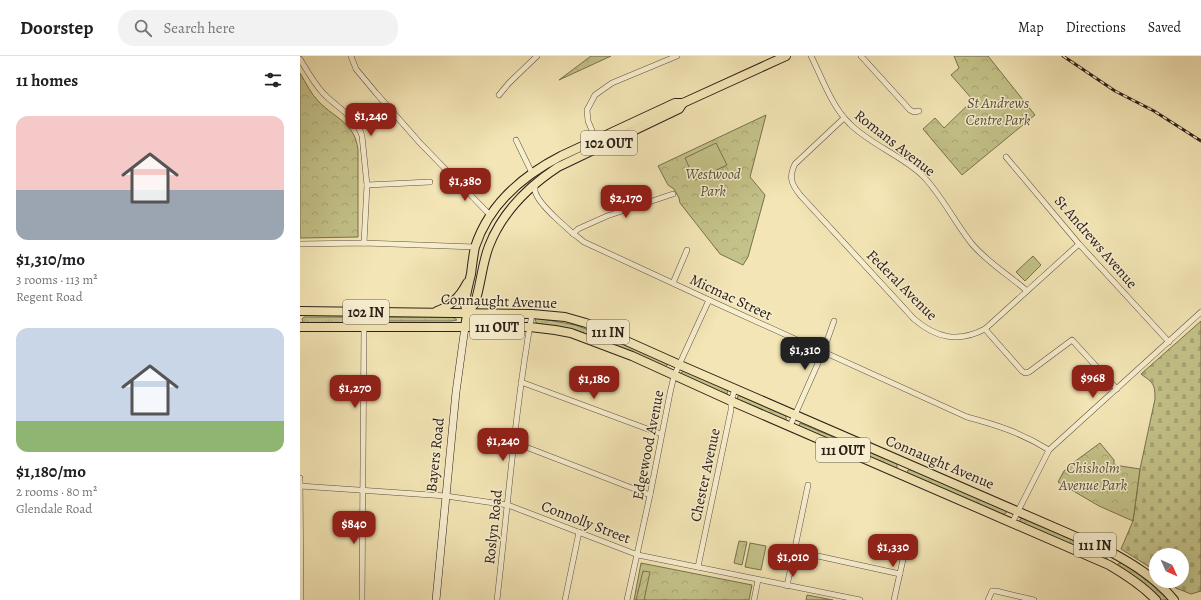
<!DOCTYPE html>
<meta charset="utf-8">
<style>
body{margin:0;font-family:Alegreya,serif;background:#f2f2f2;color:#202124;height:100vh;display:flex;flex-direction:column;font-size:15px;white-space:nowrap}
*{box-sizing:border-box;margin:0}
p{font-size:13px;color:#757577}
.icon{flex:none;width:22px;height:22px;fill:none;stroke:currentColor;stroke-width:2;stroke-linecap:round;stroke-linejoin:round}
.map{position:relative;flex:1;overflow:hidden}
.side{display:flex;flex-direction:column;background:#fff;width:300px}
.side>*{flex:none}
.needle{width:26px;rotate:135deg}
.controls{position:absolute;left:849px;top:492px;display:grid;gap:8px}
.controls a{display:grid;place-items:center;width:40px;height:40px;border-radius:50%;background:#fff;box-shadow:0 4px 16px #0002;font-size:20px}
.price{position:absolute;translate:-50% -34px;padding:0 9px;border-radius:8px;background:#8f2418;color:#fff;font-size:13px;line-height:26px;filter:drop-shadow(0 1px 2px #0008)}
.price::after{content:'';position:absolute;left:50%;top:24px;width:12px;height:9px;margin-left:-6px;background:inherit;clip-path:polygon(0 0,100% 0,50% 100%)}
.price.on{background:#222;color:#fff}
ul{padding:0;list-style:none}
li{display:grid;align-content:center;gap:8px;height:212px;padding:0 16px}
li span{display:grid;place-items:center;height:124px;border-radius:12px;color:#555}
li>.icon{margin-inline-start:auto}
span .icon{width:72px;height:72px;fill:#fffc;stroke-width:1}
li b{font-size:17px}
h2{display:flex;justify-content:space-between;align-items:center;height:48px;padding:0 16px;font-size:17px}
header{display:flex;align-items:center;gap:24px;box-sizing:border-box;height:56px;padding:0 20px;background:#fff;border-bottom:1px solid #e0e0e0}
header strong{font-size:19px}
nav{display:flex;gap:22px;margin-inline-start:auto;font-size:14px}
.search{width:280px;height:36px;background:#f2f2f2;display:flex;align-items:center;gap:10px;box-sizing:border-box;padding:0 14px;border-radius:16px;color:#757577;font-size:15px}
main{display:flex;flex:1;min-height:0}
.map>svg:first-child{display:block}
.grass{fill:url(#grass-tufts);stroke:#787150}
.cemetery{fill:url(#cemetery-stones);stroke:#787150}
.park{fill:url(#park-crowns);stroke:#787150}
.garden{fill:url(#garden-furrows);stroke:#787150}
.pitch{fill:#c3c288;stroke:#787150}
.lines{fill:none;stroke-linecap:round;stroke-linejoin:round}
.street-casing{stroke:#5e513f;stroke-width:6}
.secondary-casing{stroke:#2c2018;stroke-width:8}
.primary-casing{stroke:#2c2018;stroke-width:10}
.street{stroke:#f7eecf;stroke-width:5}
.secondary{stroke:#f7eecf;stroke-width:7}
.primary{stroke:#f3e5b5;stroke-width:8}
.rail-casing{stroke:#2c2018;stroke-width:3}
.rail{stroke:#f7eecf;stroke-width:1.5;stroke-dasharray:4.5;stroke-linecap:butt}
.labels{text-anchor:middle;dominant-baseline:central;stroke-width:3;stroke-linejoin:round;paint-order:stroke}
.shield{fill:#f7eecf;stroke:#695e4f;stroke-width:1}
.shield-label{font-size:14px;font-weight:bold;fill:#2c2018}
.park-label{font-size:15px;font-style:italic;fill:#59513a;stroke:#f7eecf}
.street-label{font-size:15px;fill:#2c2018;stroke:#f7eecf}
</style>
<header>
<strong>Doorstep</strong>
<div class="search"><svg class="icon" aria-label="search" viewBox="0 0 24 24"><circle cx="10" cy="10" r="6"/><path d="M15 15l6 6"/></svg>Search here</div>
<nav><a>Map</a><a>Directions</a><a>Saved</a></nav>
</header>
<main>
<section class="side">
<h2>11 homes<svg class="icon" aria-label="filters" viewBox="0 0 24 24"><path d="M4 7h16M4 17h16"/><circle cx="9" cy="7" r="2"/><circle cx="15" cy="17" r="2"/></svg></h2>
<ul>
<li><span style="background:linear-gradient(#f6c9c9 60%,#9aa5b1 0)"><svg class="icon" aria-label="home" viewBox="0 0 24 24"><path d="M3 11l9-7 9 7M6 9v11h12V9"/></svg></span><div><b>$1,310/mo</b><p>3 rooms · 113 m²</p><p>Regent Road</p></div></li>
<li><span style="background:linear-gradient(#c9d6e8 75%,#8fb573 0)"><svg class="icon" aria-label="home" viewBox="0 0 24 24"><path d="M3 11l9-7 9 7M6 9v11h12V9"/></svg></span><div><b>$1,180/mo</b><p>2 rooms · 80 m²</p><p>Glendale Road</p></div></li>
</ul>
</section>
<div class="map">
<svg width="901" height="544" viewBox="0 0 901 544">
<defs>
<pattern id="grass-tufts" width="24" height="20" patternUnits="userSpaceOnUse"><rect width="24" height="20" fill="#c3c288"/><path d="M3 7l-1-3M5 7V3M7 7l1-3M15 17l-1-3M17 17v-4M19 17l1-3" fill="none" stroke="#a8a675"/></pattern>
<pattern id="cemetery-stones" width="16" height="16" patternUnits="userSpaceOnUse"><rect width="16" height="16" fill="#c3c288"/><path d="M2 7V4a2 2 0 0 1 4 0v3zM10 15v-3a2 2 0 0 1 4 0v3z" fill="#a8a675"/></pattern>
<pattern id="park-crowns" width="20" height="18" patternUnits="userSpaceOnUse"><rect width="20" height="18" fill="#c3c288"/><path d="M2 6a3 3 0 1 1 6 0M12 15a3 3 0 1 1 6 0" fill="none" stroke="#a8a675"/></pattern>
<pattern id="garden-furrows" width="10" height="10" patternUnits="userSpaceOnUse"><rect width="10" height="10" fill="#c3c288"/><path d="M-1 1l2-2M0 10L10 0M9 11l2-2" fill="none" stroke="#a8a675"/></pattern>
</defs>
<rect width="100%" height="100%" fill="#f3e5b5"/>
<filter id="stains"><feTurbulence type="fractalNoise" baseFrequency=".005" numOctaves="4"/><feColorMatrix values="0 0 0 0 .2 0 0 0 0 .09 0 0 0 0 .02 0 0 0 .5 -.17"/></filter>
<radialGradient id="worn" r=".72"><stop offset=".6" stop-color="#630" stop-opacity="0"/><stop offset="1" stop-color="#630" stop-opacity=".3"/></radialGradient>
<g class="grass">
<path d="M4,261H55L57,263V265L55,267H5L3,266L2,263Z"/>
<path d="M69,261H152L157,264L152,265H71L69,264Z"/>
<path d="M237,262L275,269L299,278L367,307L368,308L365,311L276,274L238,268L236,266L235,264Z"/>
<path d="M178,263H223L224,264L221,266H178Z"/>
<path d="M384,314L428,334L427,338L425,339L381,319V317Z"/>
<path d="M438,340H440L486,360V364L484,365L438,345L437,343Z"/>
<path d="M500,367L597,408V412L595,413L499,371Z"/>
<path d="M608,414H612L706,454L707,456L703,459L607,417Z"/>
<path d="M724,462L806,499L807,501V503L804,504L722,467L720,466V463Z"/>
<path d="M819,507H823L850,527L868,544H861L847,531L817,510Z"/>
</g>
<path class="cemetery" d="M901,265V535L891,538L876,532L868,525H882V499H856V515L821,493L833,465L840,413L855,343C855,327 853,327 841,318Z"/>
<g class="park">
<path d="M291,0H311L259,24Z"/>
<path d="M654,0H688L735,59L662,119L623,73L635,62L644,72L673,44L651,19L659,12Z"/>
<path d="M0,17C6,27 11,38 19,46C36,63 55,67 58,94V181L0,182Z"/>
<path d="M466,59L450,121L465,139L448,201L443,209L420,198L380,147L379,142L374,133L368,129L358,110Z"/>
<path d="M800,387L814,404V409L840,413L833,465L799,450L758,426L764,415L770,409Z"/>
<path d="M439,485L447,486L442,509L434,507Z"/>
<path d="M341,507L452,529L449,544H334Z"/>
<path d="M507,539L533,544H506Z"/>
</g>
<path class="garden" d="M343,515L350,516L344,544H336Z"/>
<g class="pitch">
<path d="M416,87L427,109L395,124L385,102Z"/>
<path d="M733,200L741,209L725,225L716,216Z"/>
<path d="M450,487L466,490L461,514L445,511Z"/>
</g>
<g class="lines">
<g class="street-casing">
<g id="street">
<path d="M51,0L56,13L76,37L120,87L190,159"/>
<path d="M511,0C522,22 532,51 550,68C571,89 601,99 622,119C642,139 654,166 672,188C688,207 709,219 727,235"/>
<path d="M561,0L610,54L614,56L619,55"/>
<path d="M0,3C7,15 14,27 23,37C37,52 56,60 62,80L67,129L64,187"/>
<path d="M199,39L209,27L237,0"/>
<path d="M544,62L495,108C488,122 492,129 501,140L614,263C636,282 658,287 685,273L779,188"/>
<path d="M216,84L232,117"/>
<path d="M296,84L288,65L287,54L295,39L312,27L377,0"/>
<path d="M706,101L779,188L869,286"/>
<path d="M235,128C235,131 235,133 235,135C238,149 272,177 284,186L409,244L667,361C697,369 722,377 749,394"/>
<path d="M67,129L130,126"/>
<path d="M273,178L278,173L307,160L373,138"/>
<path d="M0,188L64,187L175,191"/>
<path d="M373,227L387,194"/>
<path d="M685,273L722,315L725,317L729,316L772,284L817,333"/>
<path d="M221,326L361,378"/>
<path d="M490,370L523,296L534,265"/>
<path d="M213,386L350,439"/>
<path d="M0,422L1,544"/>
<path d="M0,430L146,440L208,449L338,499L560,544"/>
<path d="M712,467L749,394L901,256"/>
<path d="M495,495L600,518"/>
<path d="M398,511L431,354V345L435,333"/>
<path d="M487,530L508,429"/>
<path d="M62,544L64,271L63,256"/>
<path d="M197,544C208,449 215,353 232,258"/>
<path d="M265,544L279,476"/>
<path d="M327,544L350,439L370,337L374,320L409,244"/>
<path d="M454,544L458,524"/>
<path d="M594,544L604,499L612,492"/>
<path d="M688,544L692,535H696L734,544"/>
</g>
</g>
<g class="secondary-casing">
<path id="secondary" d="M136,544L156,336L165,271"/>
</g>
<g class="primary-casing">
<g id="primary">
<path d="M0,255L232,258L265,261L286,267L380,309L809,495C833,508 856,522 874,544"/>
<path d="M137,255C151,250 160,241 167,227"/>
<path d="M168,258C167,255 165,251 165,249C165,241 169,226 171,218C172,210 173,200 175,191C189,148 222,120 261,100L375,47H383L486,0"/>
<path d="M0,271H230L255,274L271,277L332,300L431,345L809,509C826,519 843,530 856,544"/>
<path d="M165,271C166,267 166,261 168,257C170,253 173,250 175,247C181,228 182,208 189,190C202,157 229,130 258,111L379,53L383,47"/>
</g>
</g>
<use href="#street" class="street"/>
<use href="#secondary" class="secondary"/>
<use href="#primary" class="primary"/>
<g class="rail-casing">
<path id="rail" d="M763,0L815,35L854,55L901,85"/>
</g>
<use href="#rail" class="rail"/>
</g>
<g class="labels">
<g class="shield">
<rect x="281" y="75" width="56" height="24" rx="3"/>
<rect x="43" y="244" width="46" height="24" rx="3"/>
<rect x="170" y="259" width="54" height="24" rx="3"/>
<rect x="287" y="264" width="42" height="24" rx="3"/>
<rect x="516" y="382" width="54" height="24" rx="3"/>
<rect x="774" y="477" width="42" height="24" rx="3"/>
</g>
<g class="shield-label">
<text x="309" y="87">102 OUT</text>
<text x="66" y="256">102 IN</text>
<text x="197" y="271">111 OUT</text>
<text x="308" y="276">111 IN</text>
<text x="543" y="394">111 OUT</text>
<text x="795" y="489">111 IN</text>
</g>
<g class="park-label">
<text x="698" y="47">St Andrews<tspan x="698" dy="17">Centre Park</tspan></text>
<text x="413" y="118">Westwood<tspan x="413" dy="17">Park</tspan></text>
<text x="793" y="412">Chisholm<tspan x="793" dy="17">Avenue Park</tspan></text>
</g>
<g class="street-label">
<text transform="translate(595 87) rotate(38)">Romans Avenue</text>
<text transform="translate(796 186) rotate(49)">St Andrews Avenue</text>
<text transform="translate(602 229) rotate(45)">Federal Avenue</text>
<text transform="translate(431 241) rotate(25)">Micmac Street</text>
<text transform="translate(199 245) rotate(2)">Connaught Avenue</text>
<text transform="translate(348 389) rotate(-79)">Edgewood Avenue</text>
<text transform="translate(135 399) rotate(-84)">Bayers Road</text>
<text transform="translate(640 406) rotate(23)">Connaught Avenue</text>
<text transform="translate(405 419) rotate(-78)">Chester Avenue</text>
<text transform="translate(286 466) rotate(21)">Connolly Street</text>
<text transform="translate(193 471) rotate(-84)">Roslyn Road</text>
</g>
</g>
<rect width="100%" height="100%" filter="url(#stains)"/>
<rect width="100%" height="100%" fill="url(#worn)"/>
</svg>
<div class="controls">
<a><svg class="needle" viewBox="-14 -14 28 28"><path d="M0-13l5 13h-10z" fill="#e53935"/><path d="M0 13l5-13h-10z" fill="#757577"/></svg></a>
</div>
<b class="price" style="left:71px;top:81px">$1,240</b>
<b class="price" style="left:165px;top:146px">$1,380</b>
<b class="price" style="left:326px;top:163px">$2,170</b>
<b class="price on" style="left:505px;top:315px">$1,310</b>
<b class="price" style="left:793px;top:343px">$968</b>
<b class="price" style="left:294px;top:344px">$1,180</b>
<b class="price" style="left:55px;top:353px">$1,270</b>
<b class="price" style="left:203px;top:406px">$1,240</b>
<b class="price" style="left:54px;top:489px">$840</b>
<b class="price" style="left:593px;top:512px">$1,330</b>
<b class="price" style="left:493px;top:522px">$1,010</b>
</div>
</main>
